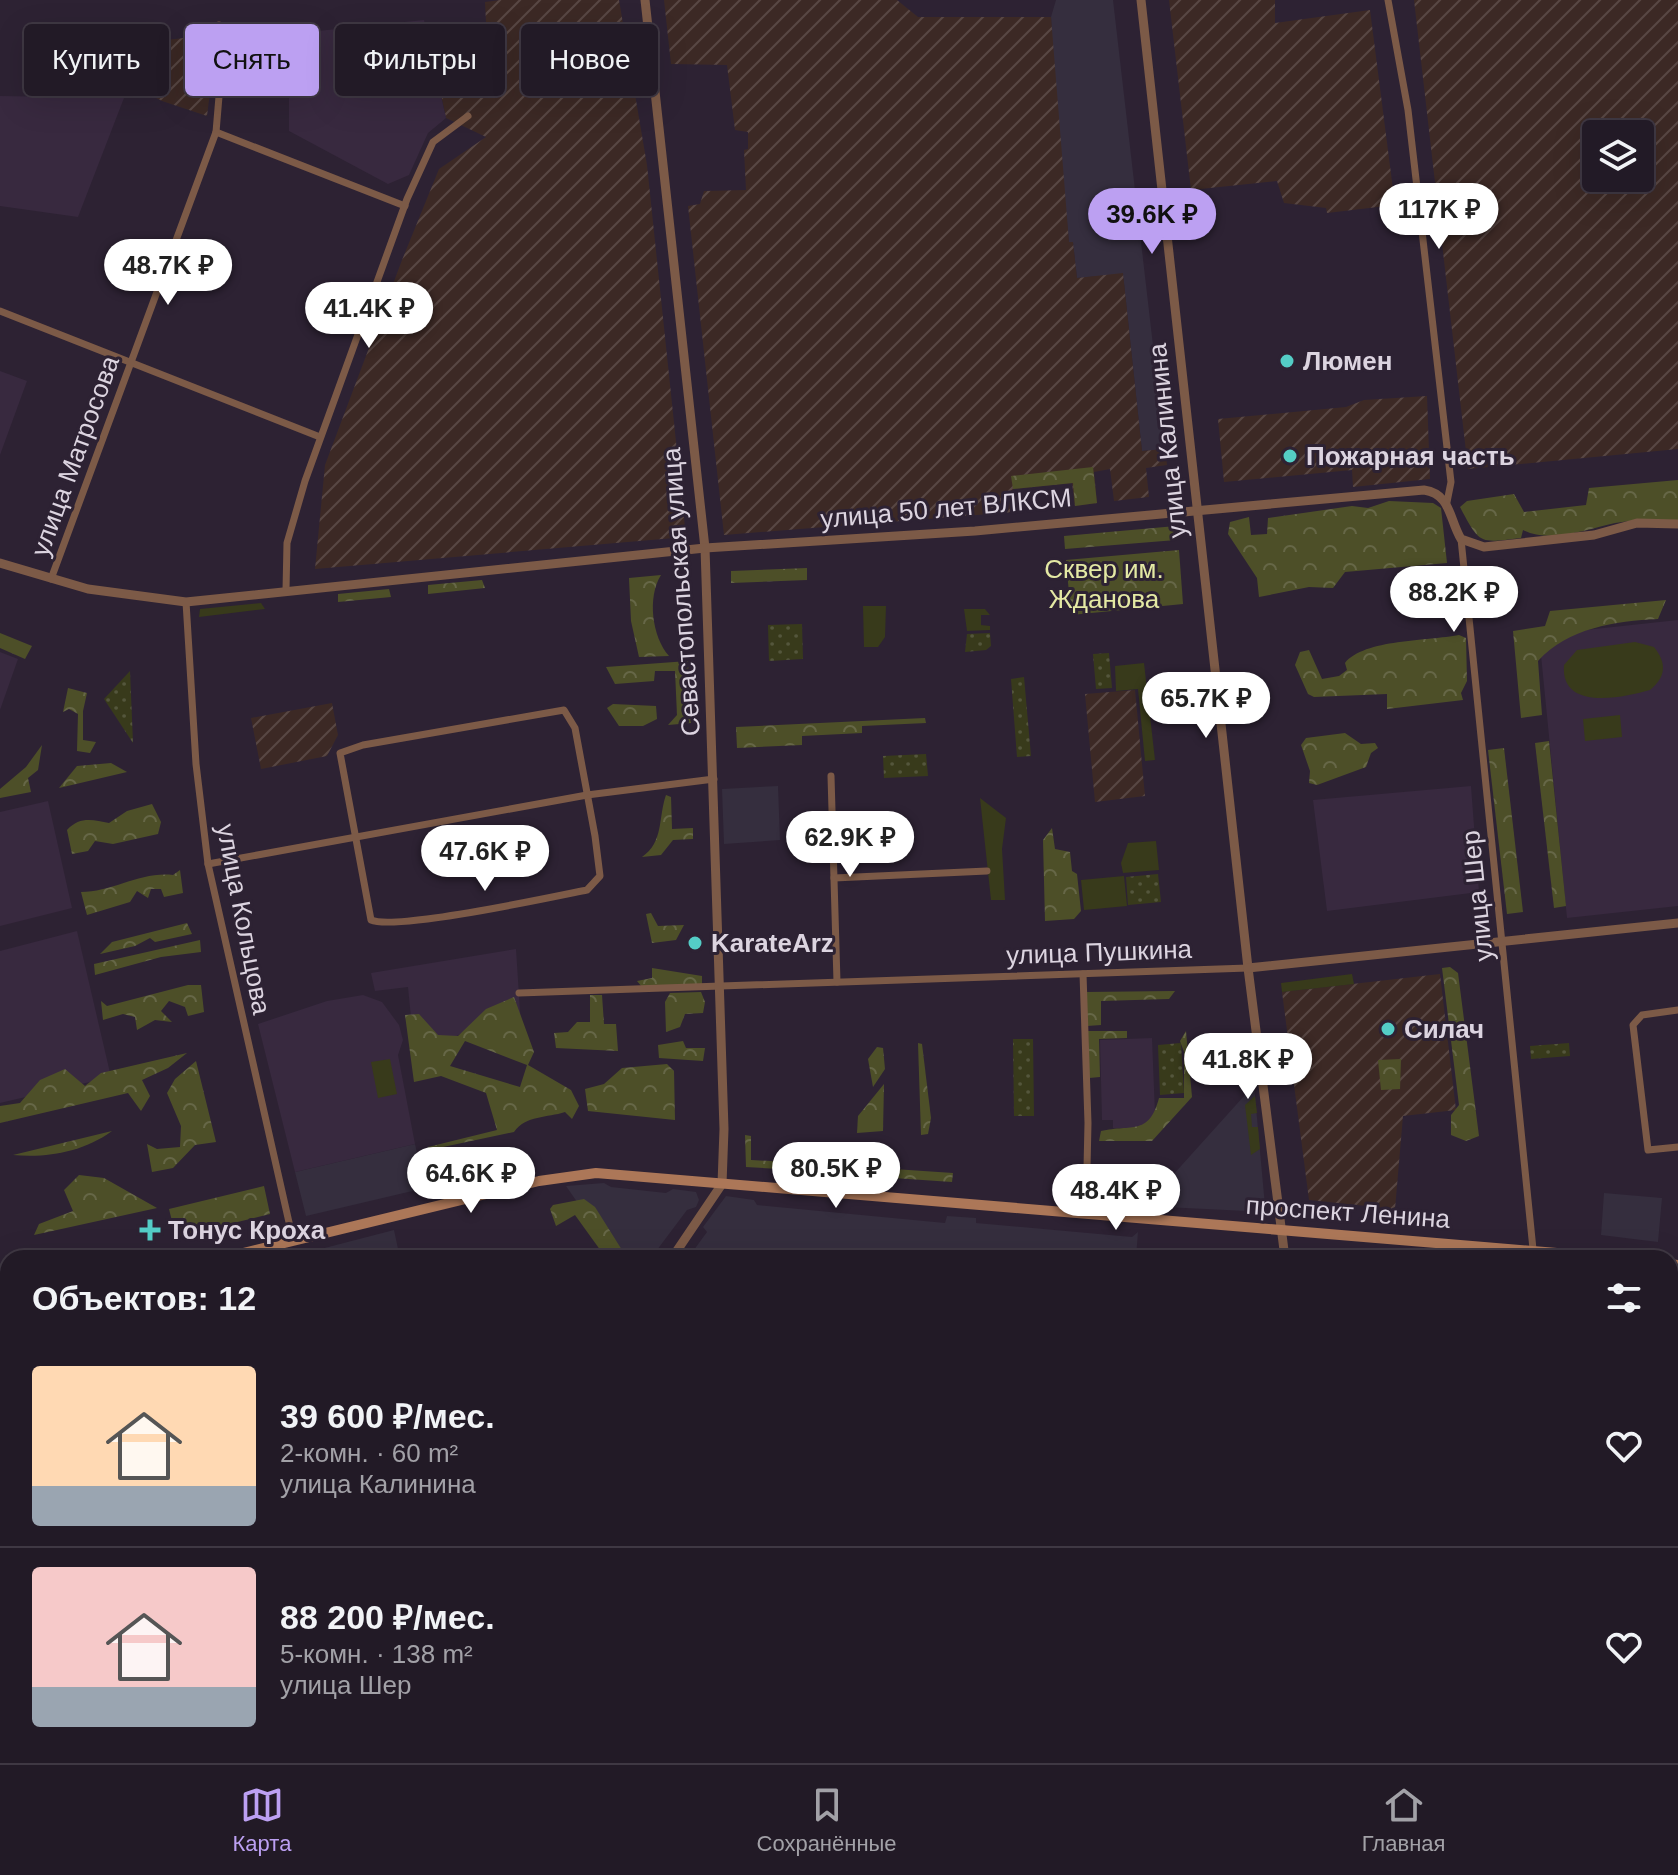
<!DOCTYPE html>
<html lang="ru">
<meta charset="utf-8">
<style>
body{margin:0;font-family:Helvetica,sans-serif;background:#2a232e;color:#f1f3f6;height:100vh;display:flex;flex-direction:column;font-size:30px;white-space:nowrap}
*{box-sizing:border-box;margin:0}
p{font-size:26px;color:#a2a1a7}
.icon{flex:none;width:44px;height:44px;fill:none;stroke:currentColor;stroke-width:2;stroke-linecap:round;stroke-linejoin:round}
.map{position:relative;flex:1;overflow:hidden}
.sheet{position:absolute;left:0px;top:1250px;width:1678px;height:514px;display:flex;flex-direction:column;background:#221a26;border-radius:24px 24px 0 0;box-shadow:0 8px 32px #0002,0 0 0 2px #3f3843}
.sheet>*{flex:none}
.hud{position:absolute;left:24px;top:24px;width:800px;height:72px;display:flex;gap:16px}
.tools{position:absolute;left:1582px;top:120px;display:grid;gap:16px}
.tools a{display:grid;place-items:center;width:72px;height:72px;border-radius:8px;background:#221a26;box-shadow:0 8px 32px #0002,0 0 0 2px #3f3843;font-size:40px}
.price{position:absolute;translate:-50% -68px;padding:0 18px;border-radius:28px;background:#fff;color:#222;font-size:26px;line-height:52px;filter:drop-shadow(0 2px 4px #0008)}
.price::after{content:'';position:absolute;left:50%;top:48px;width:24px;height:18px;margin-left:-12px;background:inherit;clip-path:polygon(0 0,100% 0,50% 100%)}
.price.current{background:#bca0f2;color:#111}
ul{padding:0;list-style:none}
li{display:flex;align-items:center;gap:24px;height:200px;padding:0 32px}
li+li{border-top:2px solid #3f3843}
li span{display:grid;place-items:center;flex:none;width:224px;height:160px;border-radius:8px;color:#555}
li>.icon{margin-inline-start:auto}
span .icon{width:96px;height:96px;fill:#fffc;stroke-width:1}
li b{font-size:34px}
h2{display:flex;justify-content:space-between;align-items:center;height:96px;padding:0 32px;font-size:34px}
.chip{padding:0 28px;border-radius:8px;background:#221a26;box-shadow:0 8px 32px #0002,0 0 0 2px #3f3843;font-size:28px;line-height:72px}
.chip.current{background:#bca0f2;color:#111}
.dock{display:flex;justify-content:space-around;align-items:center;height:112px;border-top:2px solid #3f3843;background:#221a26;font-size:22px;color:#a2a1a7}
.dock a{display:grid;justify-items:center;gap:4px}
.dock .current{color:#bca0f2}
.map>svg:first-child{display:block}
.commercial{fill:#352e3e}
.industrial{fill:url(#industrial-furrows);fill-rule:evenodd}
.built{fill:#38293f}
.grass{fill:#383a1b}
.forest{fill:url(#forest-crowns);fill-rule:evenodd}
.park{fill:url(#park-dots)}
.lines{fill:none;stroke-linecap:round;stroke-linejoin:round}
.minor{stroke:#7c5a47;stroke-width:7}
.tertiary{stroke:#7c5a47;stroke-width:9}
.secondary{stroke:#ac7758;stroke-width:10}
.poi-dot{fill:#54cdc6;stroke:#2d2233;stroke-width:3}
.labels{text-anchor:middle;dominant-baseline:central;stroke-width:6;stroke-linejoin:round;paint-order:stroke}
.poi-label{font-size:26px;font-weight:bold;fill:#dcd4e0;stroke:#2d2233;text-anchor:start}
.street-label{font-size:26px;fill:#dcd4e0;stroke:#2d2233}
.park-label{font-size:26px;fill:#e4e9a4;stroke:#2d2233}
</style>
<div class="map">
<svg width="1678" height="1763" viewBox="0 0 1678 1763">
<defs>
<pattern id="industrial-furrows" width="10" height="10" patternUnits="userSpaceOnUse" patternTransform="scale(2)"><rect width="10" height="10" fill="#3c2925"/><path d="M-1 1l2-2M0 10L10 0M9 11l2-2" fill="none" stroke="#584744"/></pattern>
<pattern id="forest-crowns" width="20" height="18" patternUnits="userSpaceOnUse" patternTransform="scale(2)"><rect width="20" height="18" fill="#4d4f28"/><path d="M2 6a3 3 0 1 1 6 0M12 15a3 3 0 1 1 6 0" fill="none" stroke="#666747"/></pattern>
<pattern id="park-dots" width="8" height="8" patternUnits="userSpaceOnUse" patternTransform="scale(2)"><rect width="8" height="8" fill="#383a1b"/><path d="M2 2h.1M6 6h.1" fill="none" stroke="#54563c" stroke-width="1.8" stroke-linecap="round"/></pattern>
</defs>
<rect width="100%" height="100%" fill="#2d2233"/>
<g class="commercial">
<path d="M1056,0H1113L1165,449L1142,451L1123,274L1077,278L1073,243H1069L1055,100L1051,17Z"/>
<path d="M778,786L780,840L724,844L722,789Z"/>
<path d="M1254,1085L1265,1206L1261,1212L1248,1215L1246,1211L1145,1206Z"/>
<path d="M415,1144L425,1188L306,1216L295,1172Z"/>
<path d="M604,1183L611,1187L666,1193L673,1189L696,1192L699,1200L696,1207L687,1210L651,1258H616L566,1186Z"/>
<path d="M1604,1193L1662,1198L1658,1242L1601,1235Z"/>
<path d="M726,1196L754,1200L757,1205L945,1223L947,1216L976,1218V1223L1132,1237L1138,1232L1136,1258H688L707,1232L703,1227Z"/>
<path d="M394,1230L400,1258H286Z"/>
</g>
<g class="industrial">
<path d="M500,0H619L647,165L686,537L315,569L325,465L402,260L439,169L486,137L446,118L428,35L486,23L485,2Z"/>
<path d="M664,0H897L918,17H1051L1069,242H1073L1077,278L1123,273L1142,451L1165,449L1167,465L1146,468L1149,497L1114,501L1110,469L1094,472L1097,503L1075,506L1072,483L1013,489L1015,512L724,535L688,206L700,204L704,191L746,190L744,150L748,149V132L735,130L727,65L671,64Z"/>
<path d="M1169,0H1275V23L1370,10L1395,205L1327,213L1326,208L1284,203L1277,181L1191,190Z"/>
<path d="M1414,0H1678V449L1468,469ZM1596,134H1640V178H1596Z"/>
<path d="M209,35L214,61L207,116L162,101L119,79L116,46Z"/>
<path d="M1427,396L1430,479L1353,487L1352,470L1224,482L1218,419L1346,407L1364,400Z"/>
<path d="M1135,690L1145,796L1095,802L1085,694Z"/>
<path d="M332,703L338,735L327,756L261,769L251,718Z"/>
<path d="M1440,974L1456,1110L1403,1116L1395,1209L1309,1200L1282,992Z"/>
</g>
<g class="built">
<path d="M424,20L446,118L428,133L409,175L388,184L289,131V67L308,32Z"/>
<path d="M0,96L124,98L78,217L0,206Z"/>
<path d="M0,371L27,381L0,455Z"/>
<path d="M1678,620V906L1567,918L1539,635Z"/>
<path d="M0,652L18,659L0,710Z"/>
<path d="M1471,786L1479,892L1327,911L1313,800Z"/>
<path d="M48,801L72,908L0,926V812Z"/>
<path d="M77,931L111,1077L0,1103V951Z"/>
<path d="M516,949L521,1026L464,1032L415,1059L408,987L375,991L371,973Z"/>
<path d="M363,995L382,1002L399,1025L403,1040L398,1055L415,1144L295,1172L258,1024L327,1001Z"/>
<path d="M1152,1038L1155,1114L1140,1128H1113V1120H1102L1100,1040Z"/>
</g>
<g class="grass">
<path d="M261,603L265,609L199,617L200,609Z"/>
<path d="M863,606H886L885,637L878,647H864Z"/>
<path d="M964,609H985L990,615H981V625L990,626V630L967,631Z"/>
<path d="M1635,642L1654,647C1667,663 1666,677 1650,690C1622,698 1560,711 1564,665L1577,650Z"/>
<path d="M1144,663L1155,760L1145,761L1138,689L1116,691L1115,666Z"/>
<path d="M1620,715L1622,737L1585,741L1583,719Z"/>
<path d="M980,798L1006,818L1002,849L1005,900H991Z"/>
<path d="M1156,841L1159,870L1123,873L1121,863L1128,843Z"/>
<path d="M1124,876L1127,906L1084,910L1081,880Z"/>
<path d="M1352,974L1354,984L1282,992L1281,983Z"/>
<path d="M1244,1036L1248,1040L1254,1083L1244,1093L1237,1037Z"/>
<path d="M390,1059L397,1094L378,1098L371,1062Z"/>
<path d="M1255,1096L1257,1113L1251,1114L1252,1127H1258L1260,1149L1251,1155L1245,1105Z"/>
</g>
<g class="forest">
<path d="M1093,467L1097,503L1075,506L1073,483L1013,489L1011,476Z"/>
<path d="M1678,480V520C1657,520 1636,519 1615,523C1587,529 1550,544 1523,530L1521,538C1479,543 1480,545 1460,507L1467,501L1514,494L1524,512L1586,505L1589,488Z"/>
<path d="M1389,501L1433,503L1441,508L1447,563L1345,572L1333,588L1309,587L1259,597L1257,578L1228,534L1230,522L1249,517L1251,535L1267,534L1268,518L1352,506L1368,508Z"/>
<path d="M1176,526V540L1065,549L1064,536Z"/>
<path d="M1179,550L1183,604L1071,615L1066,560Z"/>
<path d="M807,568V580L731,583V571Z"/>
<path d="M661,575C647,597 652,637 669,656L639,657L631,621L629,578Z"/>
<path d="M482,580L485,588L428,594V585Z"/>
<path d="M389,589L391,597L338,602V594Z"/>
<path d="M1666,600L1658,619C1615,621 1568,628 1538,661L1542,715L1521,718L1513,631L1545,626L1550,611Z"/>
<path d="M0,633L32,646L25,659L0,648Z"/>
<path d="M1459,635L1466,638L1467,681L1461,693L1463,700L1387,709V694L1314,697L1308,694L1295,665L1300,652L1309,650L1322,679L1339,676L1347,670L1345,663C1364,639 1429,641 1459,635Z"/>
<path d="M688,661L691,723L668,725L677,715L675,671H655L654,681L615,684L606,667Z"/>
<path d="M68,688L87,693L83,711V740L96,742L90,753L77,751L78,714L69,709L63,712Z"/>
<path d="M613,704L656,706L657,719L643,726H619L607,708Z"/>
<path d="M925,718L926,723L862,726V733L802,736V745L737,748L736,727Z"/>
<path d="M1345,733L1361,744L1375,743L1378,748L1371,753L1366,767L1317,785L1309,783L1310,771L1301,745L1306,738Z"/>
<path d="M1549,741L1566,906L1554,908L1535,743Z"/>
<path d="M42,745L38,770L28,778L31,792L0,798V789L26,767Z"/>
<path d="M1504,748L1523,912L1507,914L1488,750Z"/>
<path d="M111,763L127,772L59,788L77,766Z"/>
<path d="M666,795L671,797L672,829L693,828V839L673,840L661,855L642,857C664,842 658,818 666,795Z"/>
<path d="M152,804L161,822L158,834L113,844L95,841L88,851L72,854L67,830C80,816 93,820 109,823L127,811Z"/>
<path d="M1052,828L1055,849L1070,852L1072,871L1077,874L1081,911L1074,919L1045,921L1043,840Z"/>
<path d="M180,870L183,893L164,897L161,889H151L148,898L137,891L130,902L87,915L81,892C112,892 142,871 173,875Z"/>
<path d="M651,913L658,926L684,925L676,940L652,943L646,914Z"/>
<path d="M187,923L192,934L155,942L150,938L135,946L100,954L112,942Z"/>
<path d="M200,940L201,952L161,957L95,975L94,964Z"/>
<path d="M1450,967L1458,973L1479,1136L1466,1141L1451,1135V1115L1459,1105L1442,968Z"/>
<path d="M652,968L702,976V987H642L637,981L652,978Z"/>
<path d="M188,985H201L204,1012L188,1016L185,1007L169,1001L161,1011L172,1022L155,1020L137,1030L135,1017L123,1014L103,1020L101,1001L107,1006Z"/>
<path d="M1175,991L1169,999L1101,1001V1025L1087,1026L1086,992Z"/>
<path d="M701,992L705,1002L703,1013L685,1014L680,1027L666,1032L665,1002L670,993Z"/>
<path d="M590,995H602L604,1024H616L618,1051L556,1048L554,1033L568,1032L577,1022H590Z"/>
<path d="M514,997L534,1052L528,1065L571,1090L579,1106L572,1119L565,1112C547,1118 526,1115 514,1132L429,1150L428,1147L497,1130L486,1093L441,1076L414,1082L405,1015L419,1014L438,1035L458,1036L486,1009ZM465,1041L527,1065L520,1087L450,1066Z"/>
<path d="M1088,1031H1127V1038L1099,1039L1100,1077L1089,1078Z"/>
<path d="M1186,1031L1192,1097L1152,1141H1099L1101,1131C1132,1124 1149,1136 1159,1098H1184V1052L1180,1041Z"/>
<path d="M683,1041L686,1048H705L703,1061L659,1058L658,1045Z"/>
<path d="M918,1043L922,1044L931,1118L928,1134L921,1135Z"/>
<path d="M877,1047L883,1048L885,1069L873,1087L868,1059Z"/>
<path d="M187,1053L168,1068L142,1080L150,1096L141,1111L128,1093L0,1123V1106L20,1103L40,1080L65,1069L85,1086L101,1073Z"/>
<path d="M1401,1059L1400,1089L1381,1090L1378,1060Z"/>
<path d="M196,1061L216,1142L195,1145L173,1168L152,1172L147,1144L157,1149L180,1147L181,1126L167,1093L175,1079Z"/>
<path d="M667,1064L674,1071L675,1120L588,1111L585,1089L604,1084L622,1068Z"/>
<path d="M884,1084L883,1131L857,1133L858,1116Z"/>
<path d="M112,1131C83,1152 48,1158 13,1155Z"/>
<path d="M745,1135L751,1136V1160L844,1165V1173L746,1167Z"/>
<path d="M864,1167L953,1173L952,1182L864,1176Z"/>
<path d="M79,1175L104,1178L157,1208L34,1235L39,1224L73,1211L64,1190Z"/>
<path d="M264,1186L270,1214L176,1237L169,1209Z"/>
<path d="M584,1199L595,1207L627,1258H606L575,1215L556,1226L550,1209L553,1205Z"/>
<path d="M0,1422L8,1424V1477L0,1491Z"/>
</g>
<g class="park">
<path d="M802,624L803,659L769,661L768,625Z"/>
<path d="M990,633L991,646L986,650L965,652L967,634Z"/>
<path d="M1109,653L1112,688L1096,689L1093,654Z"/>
<path d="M130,671L133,743L104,699Z"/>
<path d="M1024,677L1031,756L1017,757L1011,679Z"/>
<path d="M926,754L928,776L884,778L883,756Z"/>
<path d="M1158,874L1161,902L1128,905L1126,877Z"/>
<path d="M1013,1039H1033L1034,1116H1014Z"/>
<path d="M1181,1043L1184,1093L1160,1095L1158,1045Z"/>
<path d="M1569,1043L1570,1056L1531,1059L1530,1046Z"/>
<path d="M1670,1675L1678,1676V1763H1628L1627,1756H1670Z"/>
<path d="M314,1756H1178L1179,1763H309Z"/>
</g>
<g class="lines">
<g class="minor">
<path d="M1388,0L1408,110L1451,482L1447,502"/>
<path d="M216,132L405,206"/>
<path d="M0,311L320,437"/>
<path d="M1461,539L1533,1249"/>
<path d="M51,579L216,132L222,61L219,25"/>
<path d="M286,590L287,543L305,481L407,199L433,142L468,116"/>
<path d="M186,602L196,764L208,864L293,1240"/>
<path d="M564,710L575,728L595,836L600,876L587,890C552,897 395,931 371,920L340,753L363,745Z"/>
<path d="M831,776L837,982"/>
<path d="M208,864L587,795L714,779"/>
<path d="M834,878L987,871"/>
<path d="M1083,974L1088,1123L1086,1213"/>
<path d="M519,993L1248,968"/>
<path d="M1678,1010L1642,1015L1633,1025L1648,1150L1678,1147"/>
</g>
<g class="tertiary">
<path d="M645,0L705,548L724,1129L722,1184L672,1258"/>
<path d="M1141,0L1248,968L1285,1258"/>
<path d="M0,563L88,589L186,602L705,548L975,531L1424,490C1451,494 1449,519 1461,539L1484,547L1594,535L1637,523L1678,524"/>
<path d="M1248,968L1678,923"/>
<path d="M0,1635L8,1639"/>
<path d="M1343,1756L1344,1763"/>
<path d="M294,1763L298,1756"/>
</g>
<g class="secondary">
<path d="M223,1258L539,1181L596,1173L1617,1258"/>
<path d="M1670,1264L1678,1265"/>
<path d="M0,1314L8,1312"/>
</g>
</g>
<g class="poi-dot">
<circle cx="1287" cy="361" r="8"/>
<circle cx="1290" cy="456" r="8"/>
<circle cx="695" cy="943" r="8"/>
<circle cx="1388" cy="1029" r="8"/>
<path d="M146 1218h8v8h8v8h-8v8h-8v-8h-8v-8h8z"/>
</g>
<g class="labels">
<g class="poi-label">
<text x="1303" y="361">Люмен</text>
<text x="1306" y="456">Пожарная часть</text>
<text x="711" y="943">KarateArz</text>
<text x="1404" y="1029">Силач</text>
<text x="168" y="1230">Тонус Кроха</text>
</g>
<g class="street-label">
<text transform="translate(1167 441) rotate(-96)">улица Калинина</text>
<text transform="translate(75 456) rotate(-70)">улица Матросова</text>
<text transform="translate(946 508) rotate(-5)">улица 50 лет ВЛКСМ</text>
<text transform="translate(681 592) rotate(-94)">Севастопольская улица</text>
<text transform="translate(1477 896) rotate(-96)">улица Шер</text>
<text transform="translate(244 919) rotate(79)">улица Кольцова</text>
<text transform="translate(1099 952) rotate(-2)">улица Пушкина</text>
<text transform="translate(1348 1212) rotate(4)">проспект Ленина</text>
</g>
<g class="park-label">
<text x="1104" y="569">Сквер им.<tspan x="1104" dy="30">Жданова</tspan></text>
</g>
</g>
</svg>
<div class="tools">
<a><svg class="icon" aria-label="layers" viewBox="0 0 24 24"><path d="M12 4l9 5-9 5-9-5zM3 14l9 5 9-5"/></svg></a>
</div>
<b class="price" style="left:1439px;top:251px">117K ₽</b>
<b class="price current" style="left:1152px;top:256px">39.6K ₽</b>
<b class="price" style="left:168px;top:307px">48.7K ₽</b>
<b class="price" style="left:369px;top:350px">41.4K ₽</b>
<b class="price" style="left:1454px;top:634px">88.2K ₽</b>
<b class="price" style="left:1206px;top:740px">65.7K ₽</b>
<b class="price" style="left:850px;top:879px">62.9K ₽</b>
<b class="price" style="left:485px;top:893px">47.6K ₽</b>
<b class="price" style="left:1248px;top:1101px">41.8K ₽</b>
<b class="price" style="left:836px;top:1210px">80.5K ₽</b>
<b class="price" style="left:471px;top:1215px">64.6K ₽</b>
<b class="price" style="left:1116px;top:1232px">48.4K ₽</b>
<div class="hud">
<a class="chip">Купить</a>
<a class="chip current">Снять</a>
<a class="chip">Фильтры</a>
<a class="chip">Новое</a>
</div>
<section class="sheet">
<h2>Объектов: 12<svg class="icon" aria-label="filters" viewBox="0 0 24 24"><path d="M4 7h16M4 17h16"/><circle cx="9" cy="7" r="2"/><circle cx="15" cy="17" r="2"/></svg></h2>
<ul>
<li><span style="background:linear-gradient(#ffd9b3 75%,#9aa5b1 0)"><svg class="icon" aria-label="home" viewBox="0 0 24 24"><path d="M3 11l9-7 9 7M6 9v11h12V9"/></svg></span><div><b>39 600 ₽/мес.</b><p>2-комн. · 60 m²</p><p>улица Калинина</p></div><svg class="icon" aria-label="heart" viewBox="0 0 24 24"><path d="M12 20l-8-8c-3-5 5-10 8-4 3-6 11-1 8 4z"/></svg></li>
<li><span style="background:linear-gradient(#f6c9c9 75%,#9aa5b1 0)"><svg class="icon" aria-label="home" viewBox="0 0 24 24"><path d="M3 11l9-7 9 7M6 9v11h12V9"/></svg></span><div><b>88 200 ₽/мес.</b><p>5-комн. · 138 m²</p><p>улица Шер</p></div><svg class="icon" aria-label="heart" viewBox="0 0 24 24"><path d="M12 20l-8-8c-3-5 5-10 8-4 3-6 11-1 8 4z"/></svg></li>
</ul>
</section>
</div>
<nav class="dock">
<a class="current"><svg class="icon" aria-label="map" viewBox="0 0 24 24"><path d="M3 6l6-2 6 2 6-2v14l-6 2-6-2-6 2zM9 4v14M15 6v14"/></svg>Карта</a>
<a><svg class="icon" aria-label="saved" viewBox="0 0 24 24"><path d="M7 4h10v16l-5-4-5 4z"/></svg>Сохранённые</a>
<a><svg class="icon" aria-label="home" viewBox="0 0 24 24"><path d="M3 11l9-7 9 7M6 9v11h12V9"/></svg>Главная</a>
</nav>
